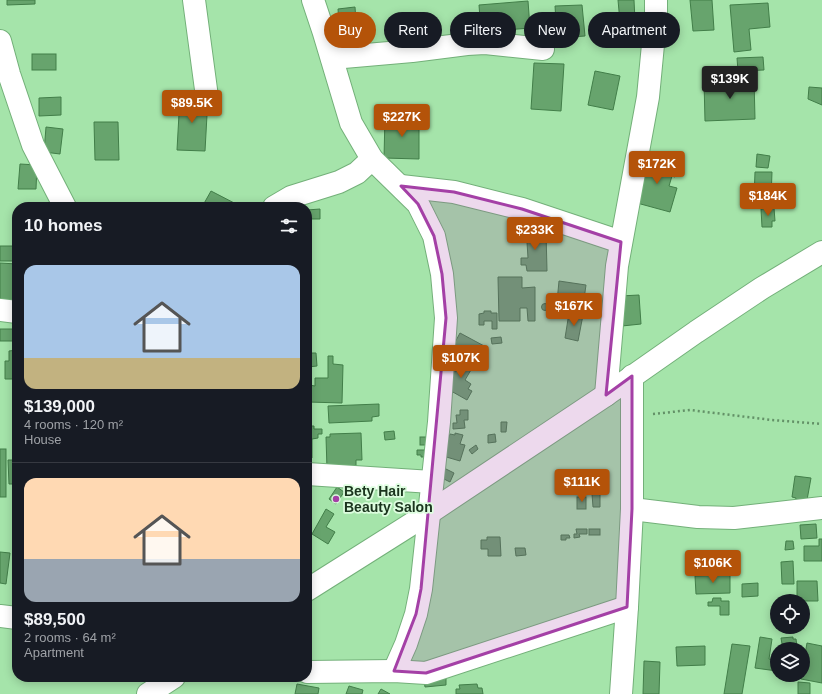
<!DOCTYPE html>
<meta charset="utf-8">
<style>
body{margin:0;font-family:Helvetica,sans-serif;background:#242831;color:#f1f3f6;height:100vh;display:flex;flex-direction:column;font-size:15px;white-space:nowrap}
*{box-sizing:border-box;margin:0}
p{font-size:13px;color:#9ea1a6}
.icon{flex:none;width:22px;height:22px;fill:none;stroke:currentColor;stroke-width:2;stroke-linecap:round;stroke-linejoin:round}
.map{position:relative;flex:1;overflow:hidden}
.sheet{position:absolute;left:12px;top:202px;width:300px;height:480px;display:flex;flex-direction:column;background:#171b24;border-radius:16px;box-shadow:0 2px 10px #0003}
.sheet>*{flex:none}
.banner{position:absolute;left:324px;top:12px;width:380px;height:36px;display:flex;gap:8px}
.tools{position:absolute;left:770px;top:594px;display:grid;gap:8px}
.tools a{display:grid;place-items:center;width:40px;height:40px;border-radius:50%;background:#171b24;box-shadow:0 2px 10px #0003;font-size:20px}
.price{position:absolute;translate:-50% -34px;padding:0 9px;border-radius:4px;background:#b45309;color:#fff;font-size:13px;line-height:26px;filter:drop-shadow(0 1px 2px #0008)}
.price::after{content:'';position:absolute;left:50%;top:24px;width:12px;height:9px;margin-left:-6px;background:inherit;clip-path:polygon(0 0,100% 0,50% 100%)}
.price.current{background:#222;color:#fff}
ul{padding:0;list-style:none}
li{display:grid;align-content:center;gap:8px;height:212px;padding:0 12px}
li+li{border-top:1px solid #363941}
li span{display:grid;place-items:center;height:124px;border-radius:12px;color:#555}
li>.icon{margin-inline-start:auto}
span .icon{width:72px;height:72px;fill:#fffc;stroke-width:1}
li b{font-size:17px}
h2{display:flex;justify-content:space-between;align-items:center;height:48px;padding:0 12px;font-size:17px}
.pill{padding:0 14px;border-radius:18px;background:#171b24;box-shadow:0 2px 10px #0003;font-size:14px;line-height:36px}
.pill.current{background:#b45309;color:#fff}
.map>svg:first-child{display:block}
.building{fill:#67a46d;stroke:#427e49}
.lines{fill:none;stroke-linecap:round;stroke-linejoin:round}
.minor-casing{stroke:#73b079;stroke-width:24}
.path{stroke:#639167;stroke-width:2.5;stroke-dasharray:2 3;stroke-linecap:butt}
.minor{stroke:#fff;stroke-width:22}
.marked{fill:#a440a6;fill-opacity:0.2;stroke:#a440a6;stroke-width:3;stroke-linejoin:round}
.poi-dot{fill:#a440a6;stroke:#ddfddf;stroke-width:1.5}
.labels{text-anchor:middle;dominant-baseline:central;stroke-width:3.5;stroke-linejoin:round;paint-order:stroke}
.poi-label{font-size:14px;font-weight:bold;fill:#1a341d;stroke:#ddfddf;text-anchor:start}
</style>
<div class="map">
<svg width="822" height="694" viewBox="0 0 822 694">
<rect width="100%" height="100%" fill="#a5e4aa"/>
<g class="building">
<path d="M7,0H35V4L7,5Z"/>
<path d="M618,0H634L635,21L620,22Z"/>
<path d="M690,0H712L714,30L693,31Z"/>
<path d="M528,1L530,28L481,32L479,5Z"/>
<path d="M768,3L770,27L749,29L751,50L734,52L730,5Z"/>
<path d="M582,5L585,36L557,38L555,6Z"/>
<path d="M355,7L357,36L340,37L338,9Z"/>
<rect x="32" y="54" width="24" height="16"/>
<path d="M763,57L764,70L738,71L737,58Z"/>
<path d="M534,63L564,64L561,111L531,109Z"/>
<path d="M595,71L620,76L613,110L588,105Z"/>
<path d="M754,79L755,119L705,121L704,81Z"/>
<path d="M809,87L822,88V105L808,99Z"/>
<path d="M180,96L208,97L205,151L177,150Z"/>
<path d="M61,97V115L39,116V98Z"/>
<path d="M385,116L419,117V159L384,158Z"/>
<path d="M94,122H118L119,160H95Z"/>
<path d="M46,127L63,129L60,154L44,152Z"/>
<path d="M757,154L770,156L768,168L756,167Z"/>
<path d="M659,157L676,162L674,169H678L675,177L672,176L669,186L677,188L670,212L637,203L641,161L657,166Z"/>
<path d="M20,164L37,165L36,189H18Z"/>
<path d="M755,172H772L771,199H754Z"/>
<path d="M211,191L240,206L239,207H202Z"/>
<path d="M774,208L775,221H772V227H762L761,209Z"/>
<path d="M320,209V219H307V210Z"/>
<path d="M546,231L547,271H527L526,265H521V258H528L527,242H521V232Z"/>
<path d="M0,246H15V251H17V261H0Z"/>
<path d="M0,263L17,264V306H0Z"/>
<path d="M498,277H522V288L535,287V321H528L527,308H520V321H499Z"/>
<path d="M559,281L586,285L583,306L557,302Z"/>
<path d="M639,295L641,324L622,326L620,296Z"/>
<circle cx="545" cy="307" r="3.5"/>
<path d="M484,311H491V313H497V329H492V321H484V325H479V314L484,313Z"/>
<path d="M569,313L583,315L578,341L565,338Z"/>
<rect x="0" y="329" width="17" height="12"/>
<path d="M460,333L486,347L479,360L453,346Z"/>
<path d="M501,337L502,343L492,344L491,338Z"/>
<path d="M17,350V379H5V361H9V351Z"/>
<path d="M307,353H316L317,366L308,367Z"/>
<path d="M461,355L475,363L465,380L471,384L468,389L472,391L467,400L444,387L453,370L456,372L460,364L457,362Z"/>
<path d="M328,356H333V364L343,365L342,403L308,402L309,385L315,386V378H328Z"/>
<path d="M379,404V416L372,417V421L329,423L328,406Z"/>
<path d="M460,410H468V420H464L465,428L453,429V423H457L456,415H460Z"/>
<path d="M501,422H507L506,432H501Z"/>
<path d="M307,426H314V429H322V434H318V438L312,439V458L307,459Z"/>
<path d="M394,431L395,439L385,440L384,432Z"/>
<path d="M361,433L362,460H356V468L327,469L326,437H330V434Z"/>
<path d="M455,433L463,435L460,444L465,445L460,461L443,456L450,434L455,435Z"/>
<path d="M495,434L496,442L488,443V435Z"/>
<rect x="420" y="437" width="7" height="8"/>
<path d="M476,445L478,449L472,454L469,450Z"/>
<rect x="0" y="449" width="6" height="48"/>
<path d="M417,450H428V457H421V455H417Z"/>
<path d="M8,460H17V490H13V484H9Z"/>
<path d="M442,467L454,473L450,482L438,476Z"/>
<path d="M795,476L811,478L805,511L794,509L796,498L792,497Z"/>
<path d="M337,487L344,492L336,504L329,499Z"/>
<path d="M592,494H600V507H593Z"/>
<rect x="577" y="497" width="9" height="12"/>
<path d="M326,509L334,514L326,527L335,532L328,544L312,534Z"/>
<path d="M816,524L817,538L801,539L800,525Z"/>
<path d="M576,529H587V534H579L580,537L574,538V534H577Z"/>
<rect x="589" y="529" width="11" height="6"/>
<path d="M561,535H569L570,538H566V540H561Z"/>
<path d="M487,537H500L501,556H488V549H481V540H487Z"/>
<path d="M819,539H822V561H804V546H819Z"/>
<path d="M786,541H793L794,549L785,550Z"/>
<path d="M515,548H525L526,555L516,556Z"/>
<path d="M0,552L10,553L6,584L0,583Z"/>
<path d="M730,557L732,570L720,571L718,558Z"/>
<path d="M793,561L794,584H782L781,562Z"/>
<path d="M730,575V593L696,594L695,576Z"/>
<path d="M797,581H817L818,601H797Z"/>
<path d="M758,583V596L742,597V584Z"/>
<path d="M713,598H721V601H729V615H720V606H708V602H712Z"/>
<path d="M760,637L772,639L769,659L777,661V671L755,668Z"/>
<path d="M793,637V639H796L797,647L789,648V643L782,644L781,638Z"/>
<path d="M807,643L822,646V683L801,679V675H803V666Z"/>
<path d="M732,644L750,646L742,694H724Z"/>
<path d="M705,646V665L677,666L676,647Z"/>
<path d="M644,661L660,662L659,694H643Z"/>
<path d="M446,677V685L425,687L424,680Z"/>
<path d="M798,682L810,683V694H798Z"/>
<path d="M297,684L319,688L318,694H295Z"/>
<path d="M477,684L478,688H482L483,694H456V689H460L459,685Z"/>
<path d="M349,686L363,690L362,694H346Z"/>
<path d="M381,689L390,694H378Z"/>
</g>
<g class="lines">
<g class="minor-casing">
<g id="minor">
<path d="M194,0L207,97"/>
<path d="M313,0L324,33L351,123L372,159L418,204L434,236L442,274L446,318L439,422L421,589L416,614L406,644L394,671"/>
<path d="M0,41L9,74L33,145L65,207"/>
<path d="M332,58L412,51L467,44L485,43L543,49"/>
<path d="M401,186L454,192L522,209L621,242"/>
<path d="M274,207L291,197L339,182L357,173L372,159"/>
<path d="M0,310L17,312"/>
<path d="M606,395L617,266L648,97L656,13V0"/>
<path d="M307,474L432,482"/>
<path d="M632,509L698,517L734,518L822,508"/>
<path d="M307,590L429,513L606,395L696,332L762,288L822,252"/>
<path d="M0,616L17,618"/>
<path d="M307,672L394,671L426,673L627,607"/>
<path d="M148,694L174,677"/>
<path d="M621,694L627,607L632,509V376"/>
</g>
</g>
<path class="path" d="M653,414L690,410L772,420L822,424"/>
<use href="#minor" class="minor"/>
</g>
<path class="marked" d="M401,186L454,192L522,209L621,242L606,395L632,376V509L627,607L426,673L394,671L416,614L421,589L446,318L442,274L434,236L418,204Z"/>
<circle class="poi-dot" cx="336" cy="499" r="4"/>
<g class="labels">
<g class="poi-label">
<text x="344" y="491">Bety Hair<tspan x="344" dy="16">Beauty Salon</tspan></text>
</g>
</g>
</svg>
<div class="tools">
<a><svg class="icon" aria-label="locate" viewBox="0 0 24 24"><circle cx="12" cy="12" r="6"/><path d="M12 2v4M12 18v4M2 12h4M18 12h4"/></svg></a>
<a><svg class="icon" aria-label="layers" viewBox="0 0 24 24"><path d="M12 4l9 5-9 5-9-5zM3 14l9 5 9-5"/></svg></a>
</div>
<b class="price current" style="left:730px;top:100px">$139K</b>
<b class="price" style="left:192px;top:124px">$89.5K</b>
<b class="price" style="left:402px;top:138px">$227K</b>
<b class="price" style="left:657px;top:185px">$172K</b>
<b class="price" style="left:768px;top:217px">$184K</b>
<b class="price" style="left:535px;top:251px">$233K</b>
<b class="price" style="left:574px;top:327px">$167K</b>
<b class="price" style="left:461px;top:379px">$107K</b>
<b class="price" style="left:582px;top:503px">$111K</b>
<b class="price" style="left:713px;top:584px">$106K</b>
<div class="banner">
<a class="pill current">Buy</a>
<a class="pill">Rent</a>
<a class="pill">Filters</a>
<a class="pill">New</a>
<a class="pill">Apartment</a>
</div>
<section class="sheet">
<h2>10 homes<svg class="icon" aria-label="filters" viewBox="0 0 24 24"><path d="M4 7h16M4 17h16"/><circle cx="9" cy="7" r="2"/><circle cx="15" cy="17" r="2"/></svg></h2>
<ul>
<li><span style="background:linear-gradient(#a9c7e8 75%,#c2b280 0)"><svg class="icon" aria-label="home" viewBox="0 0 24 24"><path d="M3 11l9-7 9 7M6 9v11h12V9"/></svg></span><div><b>$139,000</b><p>4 rooms · 120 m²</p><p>House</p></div></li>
<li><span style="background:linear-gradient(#ffd9b3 65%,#9aa5b1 0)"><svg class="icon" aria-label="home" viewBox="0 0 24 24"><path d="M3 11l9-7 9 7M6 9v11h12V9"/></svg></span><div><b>$89,500</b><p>2 rooms · 64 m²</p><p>Apartment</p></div></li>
</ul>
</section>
</div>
